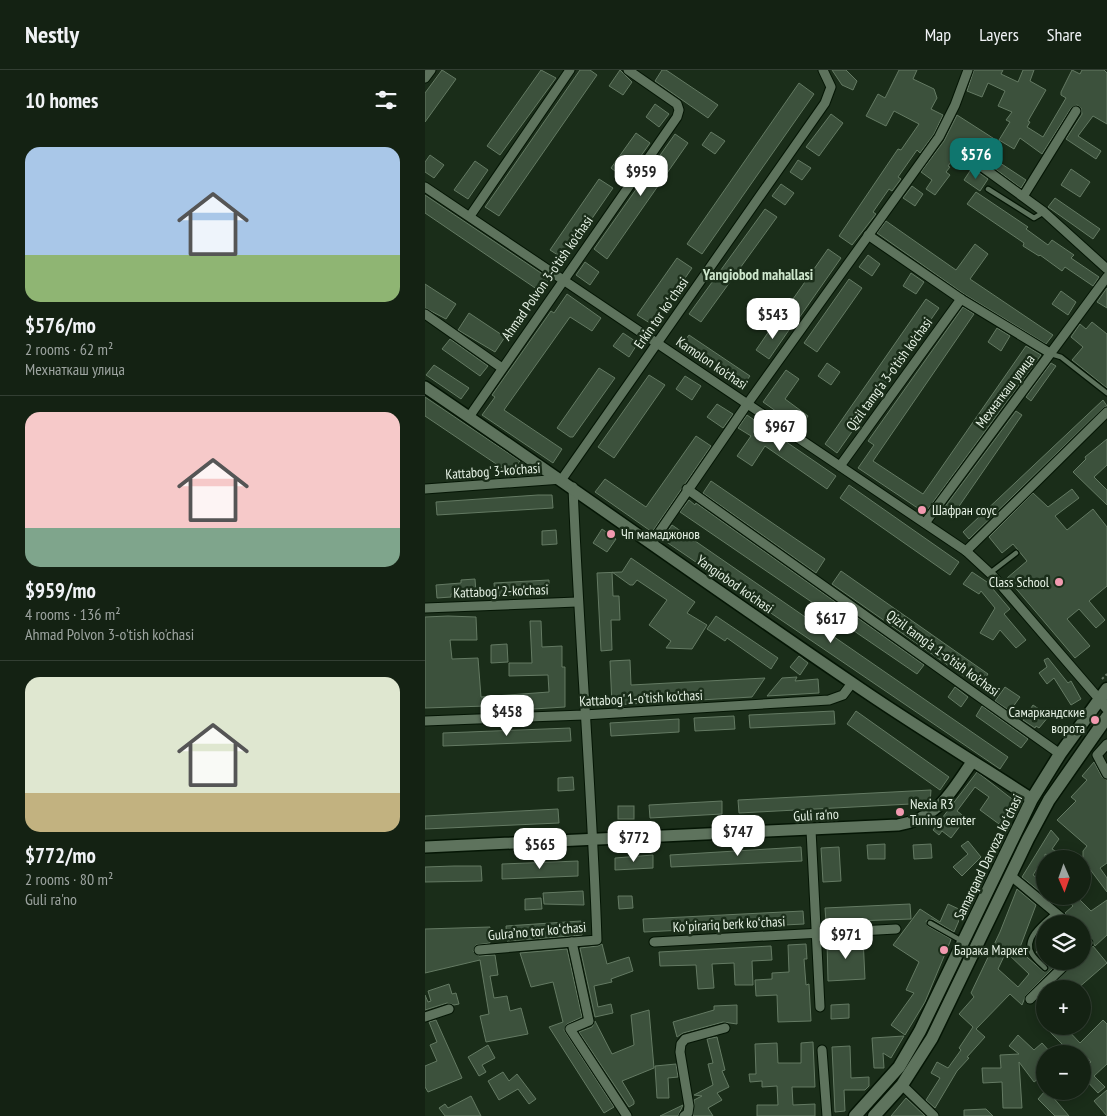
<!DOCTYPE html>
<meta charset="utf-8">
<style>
body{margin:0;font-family:"PT Sans Narrow",sans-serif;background:#212f21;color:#f1f3f6;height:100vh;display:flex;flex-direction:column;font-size:19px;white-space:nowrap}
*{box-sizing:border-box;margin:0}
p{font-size:16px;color:#9da4a0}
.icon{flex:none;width:28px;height:28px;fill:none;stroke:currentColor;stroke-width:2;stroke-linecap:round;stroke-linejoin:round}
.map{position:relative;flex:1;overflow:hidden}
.details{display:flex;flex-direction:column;background:#142213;width:425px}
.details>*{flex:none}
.needle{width:32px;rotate:178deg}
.tools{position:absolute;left:611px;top:780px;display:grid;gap:10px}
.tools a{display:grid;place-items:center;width:55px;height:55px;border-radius:50%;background:#142213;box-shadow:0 2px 12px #0003,0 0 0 1px #333f33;font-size:25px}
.price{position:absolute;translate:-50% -42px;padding:0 11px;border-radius:10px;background:#fff;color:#222;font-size:16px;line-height:32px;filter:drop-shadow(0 1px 2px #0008)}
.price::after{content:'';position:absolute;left:50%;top:30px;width:15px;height:11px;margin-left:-8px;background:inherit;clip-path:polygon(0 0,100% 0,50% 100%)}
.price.on{background:#0f766e;color:#fff}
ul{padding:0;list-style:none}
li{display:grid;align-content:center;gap:10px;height:265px;padding:0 25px}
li+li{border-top:1px solid #333f33}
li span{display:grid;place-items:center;height:155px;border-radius:15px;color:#555}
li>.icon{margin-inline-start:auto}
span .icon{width:90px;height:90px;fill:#fffc;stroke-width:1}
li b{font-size:21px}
h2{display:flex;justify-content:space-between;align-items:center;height:60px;padding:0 25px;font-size:21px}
header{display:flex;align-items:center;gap:30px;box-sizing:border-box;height:70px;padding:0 25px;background:#142213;border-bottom:1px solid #333f33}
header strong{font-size:24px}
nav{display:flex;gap:28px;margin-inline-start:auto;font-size:18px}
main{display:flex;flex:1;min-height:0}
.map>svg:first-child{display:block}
.building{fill:#3c513c;stroke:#647a63;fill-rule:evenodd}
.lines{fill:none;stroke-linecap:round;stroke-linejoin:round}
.service-casing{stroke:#041504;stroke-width:7}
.minor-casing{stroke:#041504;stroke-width:11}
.tertiary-casing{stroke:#041504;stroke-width:14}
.secondary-casing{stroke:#041504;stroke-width:15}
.path{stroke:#647463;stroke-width:2;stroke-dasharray:2.5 2.5;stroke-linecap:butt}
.service{stroke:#5e735d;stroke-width:4.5}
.minor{stroke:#5e735d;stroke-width:9}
.tertiary{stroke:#5e735d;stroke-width:11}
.secondary{stroke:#5e735d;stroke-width:12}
.poi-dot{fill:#f29ab0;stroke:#1a2d19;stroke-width:2}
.labels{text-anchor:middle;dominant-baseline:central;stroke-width:5;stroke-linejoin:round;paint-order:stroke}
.street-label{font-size:14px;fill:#e6f2e5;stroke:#1a2d19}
.poi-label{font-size:14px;fill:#e6f2e5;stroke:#1a2d19;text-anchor:start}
.neighbourhood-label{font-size:15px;font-weight:bold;fill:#cee7cd;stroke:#1a2d19}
</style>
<header>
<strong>Nestly</strong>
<nav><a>Map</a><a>Layers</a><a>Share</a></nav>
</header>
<main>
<section class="details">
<h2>10 homes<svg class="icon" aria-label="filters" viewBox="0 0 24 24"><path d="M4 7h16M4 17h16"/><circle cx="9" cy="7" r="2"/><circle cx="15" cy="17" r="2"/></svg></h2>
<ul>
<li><span style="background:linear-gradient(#a9c7e8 70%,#8fb573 0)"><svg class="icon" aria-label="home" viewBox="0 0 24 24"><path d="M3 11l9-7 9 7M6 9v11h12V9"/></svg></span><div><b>$576/mo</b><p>2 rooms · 62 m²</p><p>Мехнаткаш улица</p></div></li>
<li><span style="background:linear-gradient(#f6c9c9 75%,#7fa58c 0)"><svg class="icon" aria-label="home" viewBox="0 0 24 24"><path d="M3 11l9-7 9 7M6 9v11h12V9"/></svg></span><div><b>$959/mo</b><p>4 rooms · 136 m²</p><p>Ahmad Polvon 3-o'tish ko'chasi</p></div></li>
<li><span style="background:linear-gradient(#dfe7d0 75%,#c2b280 0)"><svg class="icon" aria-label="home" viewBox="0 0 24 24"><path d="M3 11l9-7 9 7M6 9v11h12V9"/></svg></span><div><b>$772/mo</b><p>2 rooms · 80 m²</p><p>Guli ra'no</p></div></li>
</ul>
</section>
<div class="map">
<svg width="682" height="1046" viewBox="0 0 682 1046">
<rect width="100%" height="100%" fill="#1a2d19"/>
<g class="building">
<path d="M17,0L31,9L0,52V23Z"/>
<path d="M116,0L131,8L75,85L62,76Z"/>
<path d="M155,0H165L172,5L74,146L60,137Z"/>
<path d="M195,0L207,12L198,25L184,16Z"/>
<path d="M237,0H241L293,35L283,48L230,11Z"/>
<path d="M407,0H421L432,11L428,20L417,15Z"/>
<path d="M474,0H492L488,9L509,19L512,28L506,39L518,45L509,64L495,83L492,80L473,107L476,109L467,121L464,119L448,142L451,144L427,175L414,166L473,79L476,80L494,54L469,41L461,56L441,46L453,24L460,28Z"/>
<path d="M549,0H578L576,4L593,12L598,0H609L605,11L621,20L603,51L605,52L602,57L618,67L641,28L636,25V22L647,0L655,4L657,0H679L682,3V54L668,46L653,66L676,81L671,89L641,69L657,44L656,38L652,35L646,38L617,84L595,68L589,79L574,70L585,52L581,50L587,42L573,36L580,21L563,13L557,27L542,21Z"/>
<path d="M374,13L389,24L277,184L262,174Z"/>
<path d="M230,34L244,44L234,57L221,47Z"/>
<path d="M406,44L418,53L394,86L381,77Z"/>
<path d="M532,45L571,70L563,85L601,110L596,118L553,86H546L535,79L523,96L525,97L521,102L525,105L510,125L501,119L507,110L496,102L519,71Z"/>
<path d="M286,62L300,71L290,84L277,75Z"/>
<path d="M211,63L225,73L201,107H198L186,98Z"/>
<path d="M250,64L263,73L182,189L169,179Z"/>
<path d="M5,85L19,95L9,108L0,102V92Z"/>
<path d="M373,90L386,98L377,110L365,102Z"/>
<path d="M50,91L63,100L43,129L29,120Z"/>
<path d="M547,98L563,109L555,121L539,110Z"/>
<path d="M646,99L665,112L655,127L636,115Z"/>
<path d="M174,109L188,118L139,189L125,180Z"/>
<path d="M356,114L369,123L360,135L347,126Z"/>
<path d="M487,116L498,124L490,136L478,128Z"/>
<path d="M551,122L603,157L601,159L623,175L627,170L649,185L646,188L674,207L668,216L640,197L637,201L615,185L614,186L598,176L599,173L542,134Z"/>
<path d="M0,125L125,209L116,222L0,143Z"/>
<path d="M630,128L675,159L668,169L623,137Z"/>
<path d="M340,139L352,147L276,252L264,244Z"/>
<path d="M461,151L531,200L550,174L563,184L545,209L628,265L621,274L539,224L452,163Z"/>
<path d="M403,179L416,188L374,248L361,239Z"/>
<path d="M443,185L455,194L447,206L434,197Z"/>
<path d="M252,188L267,198L228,255L212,245Z"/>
<path d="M160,192L174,202L165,215L151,205Z"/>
<path d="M486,203L499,212L491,224L478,216Z"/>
<path d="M424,209L437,218L392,282L379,273Z"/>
<path d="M0,214L31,234L21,249L0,238Z"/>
<path d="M682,218V238L672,232Z"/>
<path d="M636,221L651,232L643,245L627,234Z"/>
<path d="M142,224L176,248L167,261L145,247L79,340L137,379L128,393L57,345L70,327L67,325L126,241L129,243Z"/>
<path d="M501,229L514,238L412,383L400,374Z"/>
<path d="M538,237L549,244L448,391L498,424L601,276L616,285L500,443L433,398L449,375L443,371Z"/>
<path d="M44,243L80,267L70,282L33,260Z"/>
<path d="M351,251L364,260L344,289L331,280Z"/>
<path d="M667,252L682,264V318L647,290L658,277L646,267L655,254L661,259Z"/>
<path d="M572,258L585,266L576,281L563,272Z"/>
<path d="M198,263L213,273L204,287L188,276Z"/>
<path d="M264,265L325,306L316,318L255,277Z"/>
<path d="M25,269L63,296L55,306L17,279Z"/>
<path d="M402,293L415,302L406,315L393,306Z"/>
<path d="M626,293L631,296L606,331L601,327Z"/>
<path d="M9,295L44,318L36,329L1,305Z"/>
<path d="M174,298L190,308L148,367H145L132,358Z"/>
<path d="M361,300L374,309L360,329L383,346L375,358L338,332Z"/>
<path d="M224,305L240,315L189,388L173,377Z"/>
<path d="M260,306L276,316L267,330L251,319Z"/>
<path d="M0,327L95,391L86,404L0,346Z"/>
<path d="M678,330L682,336L678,338L544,469L538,462Z"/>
<path d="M292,334L308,344L298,358L282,347Z"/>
<path d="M591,341L597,345L528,445L519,438Z"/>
<path d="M322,345L411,406L402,419L340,376L327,396L312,386L326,366L313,358Z"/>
<path d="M271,366L286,376L227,462L170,422L180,409L221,437Z"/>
<path d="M682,369V395L669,407L682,420V435L648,402L661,389L660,387Z"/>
<path d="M286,411L400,489L391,503L278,423Z"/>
<path d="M424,415L534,492L525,505L415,428Z"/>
<path d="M647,419L654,428L630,446L642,460L668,439L682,457V516L664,531L680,550L671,558L654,539L642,549L665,576L650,588L582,508L602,491L588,474L577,483L564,467L608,423L623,437Z"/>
<path d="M113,425H127L128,438L12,445L11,432Z"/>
<path d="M264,430L270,435L271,433L499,595L492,604L255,442Z"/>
<path d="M247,455L583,687L575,699L237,469Z"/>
<path d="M177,459L191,469L182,482L168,473Z"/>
<path d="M131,460L132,474L117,475V461Z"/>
<path d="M206,488L270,532L262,543L282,555L267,579L241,578L246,571L224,555L242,530L212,510L208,515H205L187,502L188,526H194L195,550H186L187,580L176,581L172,503L197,502Z"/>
<path d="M416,501L563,604L554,617L407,514Z"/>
<path d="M547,502L562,512L585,539L579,544L601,570L591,578L575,560L568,570L555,563L570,538L556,521L554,524L538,514Z"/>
<path d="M50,509L51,523L26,524V527L12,528L11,515L36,513V510Z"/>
<path d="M124,510V523L70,526L69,513Z"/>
<path d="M23,546L51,547L52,570H25L27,589L53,588L56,627L124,622L123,605L84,606V593H107L105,551H116L117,577L137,576V597H140V637L61,642V636L0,638V547Z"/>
<path d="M291,546L353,588L346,599L302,568L300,571L282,559Z"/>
<path d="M82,574L83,592L66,593V575Z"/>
<path d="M374,586L383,593L375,605L365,597Z"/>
<path d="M623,588L643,613L646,611L656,629L646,635L629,608L622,614L614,603L622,597L619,590Z"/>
<path d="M205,590L206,615L340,608L327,627L187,635L185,591Z"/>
<path d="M372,607L370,611L393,609L394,623L342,626L357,608Z"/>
<path d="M530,617L543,627L536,637L523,627Z"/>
<path d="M580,617L595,627L585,641L570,631Z"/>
<path d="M608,635L624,646L614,658L611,656L610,658L598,650Z"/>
<path d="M557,636L603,669L596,678L551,646Z"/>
<path d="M409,641L410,654L325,658L324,645Z"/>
<path d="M431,641L524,707L515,720L422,654Z"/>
<path d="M309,646L310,659L270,661L269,648Z"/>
<path d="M254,649V662L186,666L185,653Z"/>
<path d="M145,658L146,671L18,676V663Z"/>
<path d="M669,692L677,707L682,710V793L675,798L682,808V822L658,790V781L662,776L632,750L651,731L646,727L662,710L657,706Z"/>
<path d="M552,702L591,732L574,754L555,740L564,727L550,717L532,741L541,748L526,768L517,761L514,765L508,760Z"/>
<path d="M148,707L149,720L133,721V708Z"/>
<path d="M506,720L505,733L314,743L313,730Z"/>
<path d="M297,731V744L225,748L224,735Z"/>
<rect x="193" y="736" width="16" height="13"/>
<path d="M133,739L134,753L0,759V746Z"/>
<path d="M626,760L634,769L627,779L644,789H628L620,784V789H618L608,805L620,814V826L597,807Z"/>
<path d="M543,771L556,787L537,806L528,797L543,784L536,776Z"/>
<path d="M460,774V789H443L442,775Z"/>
<path d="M506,774L507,788L489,789L488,775Z"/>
<path d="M376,777L377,791L246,797L245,785Z"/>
<path d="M414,777L416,811L398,812L396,778Z"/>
<path d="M228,785V798L190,800V788Z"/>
<path d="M153,791V806L77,809V794Z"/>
<path d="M29,796H56L57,811L0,812V797Z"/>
<path d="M592,819L611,835L594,880L619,902L623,900L624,896L611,882L620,873V891H635L601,925L597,935L585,924L551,959L560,967L542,987L544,988L532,1001L510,1038L501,1030L515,1008L506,1003L512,992L523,998L536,980L534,978L548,957L534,944L549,927L546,923L575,862ZM581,882L604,904L593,917L573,899Z"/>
<path d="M158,821L159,835L119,834L118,823Z"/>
<path d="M193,826H207L208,838L194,839Z"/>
<path d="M639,826H651L666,841L682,830V865L670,876L663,863L658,861V854H650L640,843L648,836Z"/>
<path d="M116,828L117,839L100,840V829Z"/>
<path d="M485,834L486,849L401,852L400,838Z"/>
<path d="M523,834L538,841L529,862L507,849L501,851L503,856L526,869L525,872L500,932L480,965L466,955L489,923L481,920L494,892L468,875L495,839L515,852Z"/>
<path d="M378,841L379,854L219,862L218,849Z"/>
<path d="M156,851L157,865L82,871L81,856Z"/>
<path d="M65,857V873L51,875L48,881L54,886L70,885L73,905L65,906L69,928L82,926L85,941L96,938L103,964L61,972L55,946L64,944L55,890L0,903V859Z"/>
<path d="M438,868L440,909L403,911L402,871Z"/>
<path d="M177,874L182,894L204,887L208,901L186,909L187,912L169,916L173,937L186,934L188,943L170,947L155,878L173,876Z"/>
<path d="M381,874L382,889H379L381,915L384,914L386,951L353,952L352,925L331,926L330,910L347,909V903L364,902L363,875Z"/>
<path d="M346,876L347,890L327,891L328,915H310L309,893L287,894L289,918L273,919L271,895L235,896L234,882Z"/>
<path d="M668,876L682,893L652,919H624L650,891H658V885Z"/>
<path d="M142,879L157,947L142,954L139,960L189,1037L179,1043L124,957L138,952L128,912L106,917L95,883Z"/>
<path d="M24,914L27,924L31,923L34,934L29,935L22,933L0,940V925L3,932L6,931L3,921Z"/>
<path d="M424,934V948L406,949V935Z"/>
<path d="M312,935V954L298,952L258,963L252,967L248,952L289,940V936Z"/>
<path d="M224,940L229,998L197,1011L209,1031V1034L204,1037L154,962L167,957L170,951L187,984L209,975L206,945Z"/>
<path d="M11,950L37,1008L3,1022L0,1017V996L12,991L5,975L12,972L4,952Z"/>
<path d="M678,950L682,954V994L669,1006L680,1017L673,1023L658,1007V1000L666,992L659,984H647L619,956H639L655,973Z"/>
<path d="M593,965L609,980L617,973L627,984H620V1004L609,1012L594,992L597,1038H578L577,1012L558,1013L557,998H576L575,985L594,984L584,976Z"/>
<path d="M479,966L466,988L458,983L459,998H449L447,968Z"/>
<path d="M292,967L300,1000L297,1001L304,1017L292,1023L297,1030L283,1038L288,1046H268L269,1030L277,1026L269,1025L288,1015L283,994L288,993L282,969Z"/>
<path d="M388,972L390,1017H367L368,1035L390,1034V1046H332V1035H353L352,1016L337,1017V1011L325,1012L324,1004H331L330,974L352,973L353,993H376V973Z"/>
<path d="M63,975L70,988L57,995L61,1002L54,1006L43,987Z"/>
<path d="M425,976L426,1008L444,1007V1016L440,1020H419L420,1041L410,1042L407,977Z"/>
<path d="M251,994L253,1007L243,1008L244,1028H232L230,996Z"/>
<path d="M78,1002L84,1011L92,1004L111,1029L104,1034L93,1019L74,1030L63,1011Z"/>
<path d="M682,1020V1046L669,1031Z"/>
<path d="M620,1021H632L627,1026L644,1046H630L613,1029Z"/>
<path d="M46,1026L56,1046H20L14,1038L20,1034L23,1038Z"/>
<path d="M481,1028L500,1046H466Z"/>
<path d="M258,1035L253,1046H235Z"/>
<path d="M561,1039L568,1046H539V1040Z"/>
</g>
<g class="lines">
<g class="service-casing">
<g id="service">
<path d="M563,119L609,148L619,142"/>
<path d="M626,284L636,287L682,323"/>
<path d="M565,503L591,483"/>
<path d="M505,853L537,871"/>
<path d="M620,898C616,894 610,889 607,884C597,868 621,851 630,843"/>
</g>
</g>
<g class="minor-casing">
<g id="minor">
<path d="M0,8L6,0"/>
<path d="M549,91L619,142L682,199"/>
<path d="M0,117L541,481L568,506L675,630"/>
<path d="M599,125L651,41"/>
<path d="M45,146L145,0"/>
<path d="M443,165L536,229L625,283"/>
<path d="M0,244L77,298"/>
<path d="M44,347L252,47L254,40L252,34L203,0"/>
<path d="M415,396L536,229"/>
<path d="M0,419L137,409L400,33L406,17L398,0"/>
<path d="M262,419L635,684"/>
<path d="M500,453L682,207"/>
<path d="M226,474L323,333L514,67L530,35L543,0"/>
<path d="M541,481L682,342"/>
<path d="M0,538L152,532"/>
<path d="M0,651L159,645L404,630L418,625L427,613"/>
<path d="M682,674L672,685L682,704"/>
<path d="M386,760L395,937"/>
<path d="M585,805L644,854"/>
<path d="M658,867L663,873L658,878"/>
<path d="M147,872L164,951L145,959L202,1046"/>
<path d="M229,872L471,859"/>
<path d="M54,880L172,870C167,719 154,568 148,417"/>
<path d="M605,929L644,891"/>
<path d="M0,947L24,939"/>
<path d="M397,980L402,1046"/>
<path d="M477,1015L509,1046"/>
<path d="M259,1046L263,1043L264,1036L255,982L256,974L260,969L300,958"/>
</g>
</g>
<g class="tertiary-casing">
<g id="tertiary">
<path d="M0,317C143,414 283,515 426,612C485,653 547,690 607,729"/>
<path d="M675,630L682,638"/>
<path d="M0,777L473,755C514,748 525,723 547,692"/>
</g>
</g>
<g class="secondary-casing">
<g id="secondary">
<path d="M430,1046L474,997L495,961L607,729L635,684L682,619"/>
<path d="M449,1046L477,1015L507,968L603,769L624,730L682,647"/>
</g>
</g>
<path class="path" d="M677,609L682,604"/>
<use href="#service" class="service"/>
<use href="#minor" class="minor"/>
<use href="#tertiary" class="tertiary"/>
<use href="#secondary" class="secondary"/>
</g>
<g class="poi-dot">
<circle cx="497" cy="440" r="5"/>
<circle cx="186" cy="464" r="5"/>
<circle cx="634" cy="512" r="5"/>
<circle cx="670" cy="650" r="5"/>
<circle cx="475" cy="742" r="5"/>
<circle cx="519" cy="880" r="5"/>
</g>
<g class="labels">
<g class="street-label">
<text transform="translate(122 208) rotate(-55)">Ahmad Polvon 3-o'tish ko'chasi</text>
<text transform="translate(236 243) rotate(-55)">Erkin tor koʻchasi</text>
<text transform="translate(287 293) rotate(34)">Kamolon ko'chasi</text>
<text transform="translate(464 304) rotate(-54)">Qizil tamg'a 3-o'tish ko'chasi</text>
<text transform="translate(580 321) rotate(-53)">Мехнаткаш улица</text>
<text transform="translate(68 401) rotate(-4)">Kattabog' 3-ko'chasi</text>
<text transform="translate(310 514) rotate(35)">Yangiobod ko'chasi</text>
<text transform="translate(76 521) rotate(-2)">Kattabog' 2-ko'chasi</text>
<text transform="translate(518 583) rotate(36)">Qizil tamg'a 1-o'tish ko'chasi</text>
<text transform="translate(216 628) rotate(-3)">Kattabog' 1-o'tish ko'chasi</text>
<text transform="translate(391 745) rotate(-3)">Guli ra'no</text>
<text transform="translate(563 787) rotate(-64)">Samarqand Darvoza koʻchasi</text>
<text transform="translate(304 854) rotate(-3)">Koʻpirariq berk koʻchasi</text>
<text transform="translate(112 861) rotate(-5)">Gulraʼno tor koʻchasi</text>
</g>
<g class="poi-label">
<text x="507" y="440">Шафран соус</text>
<text x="196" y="464">Чп мамаджонов</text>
<text x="624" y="512" text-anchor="end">Class School</text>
<text x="660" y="642" text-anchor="end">Самаркандские<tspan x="660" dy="16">ворота</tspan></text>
<text x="485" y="734">Nexia R3<tspan x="485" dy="16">Tuning center</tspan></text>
<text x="529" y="880">Барака Маркет</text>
</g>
<g class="neighbourhood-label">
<text x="333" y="204">Yangiobod mahallasi</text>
</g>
</g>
</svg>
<div class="tools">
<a><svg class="needle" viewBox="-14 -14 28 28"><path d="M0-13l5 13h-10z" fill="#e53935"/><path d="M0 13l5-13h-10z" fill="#9da4a0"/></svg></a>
<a><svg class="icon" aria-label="layers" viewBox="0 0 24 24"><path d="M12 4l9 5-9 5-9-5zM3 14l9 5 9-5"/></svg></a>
<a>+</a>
<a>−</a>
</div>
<b class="price on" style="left:551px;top:110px">$576</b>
<b class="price" style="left:216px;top:127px">$959</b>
<b class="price" style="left:348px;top:270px">$543</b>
<b class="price" style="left:355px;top:382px">$967</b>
<b class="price" style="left:406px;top:574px">$617</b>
<b class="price" style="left:82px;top:667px">$458</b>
<b class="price" style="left:313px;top:787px">$747</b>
<b class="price" style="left:209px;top:793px">$772</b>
<b class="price" style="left:115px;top:800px">$565</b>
<b class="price" style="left:421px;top:890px">$971</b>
</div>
</main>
